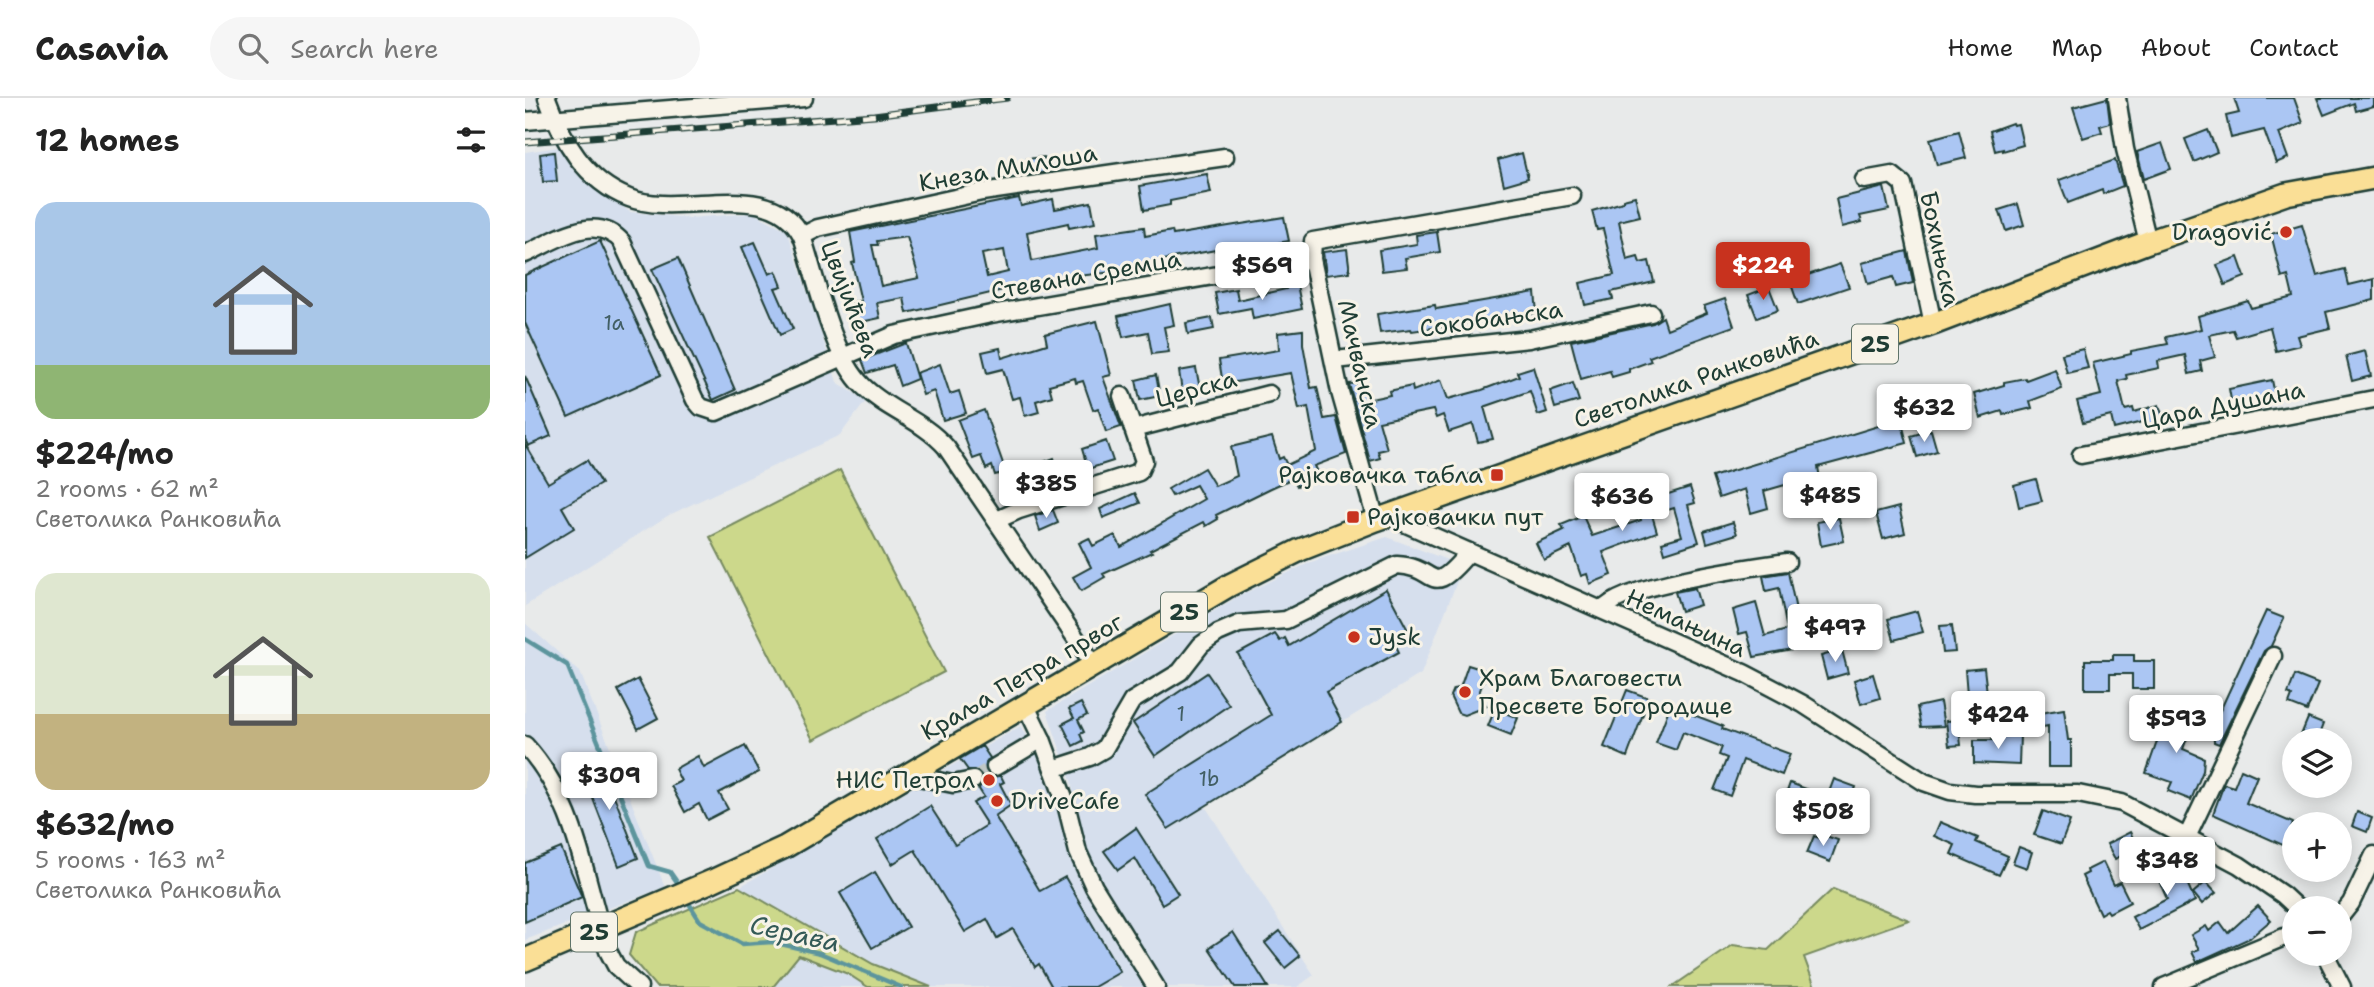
<!DOCTYPE html>
<meta charset="utf-8">
<style>
body{margin:0;font-family:"Shantell Sans",sans-serif;background:#f6f6f6;color:#222;height:100vh;display:flex;flex-direction:column;font-size:26px;white-space:nowrap}
*{box-sizing:border-box;margin:0}
p{font-size:23px;color:#767676}
.icon{flex:none;width:38px;height:38px;fill:none;stroke:currentColor;stroke-width:2;stroke-linecap:round;stroke-linejoin:round}
.map{position:relative;flex:1;overflow:hidden}
.sheet{display:flex;flex-direction:column;background:#fff;width:525px}
.sheet>*{flex:none}
.controls{position:absolute;left:1757px;top:630px;display:grid;gap:14px}
.controls a{display:grid;place-items:center;width:70px;height:70px;border-radius:50%;background:#fff;box-shadow:0 4px 18px #0003;font-size:35px}
.price{position:absolute;translate:-50% -60px;padding:0 16px;border-radius:7px;background:#fff;color:#222;font-size:23px;line-height:46px;filter:drop-shadow(0 2px 4px #0008)}
.price::after{content:'';position:absolute;left:50%;top:42px;width:21px;height:16px;margin-left:-10px;background:inherit;clip-path:polygon(0 0,100% 0,50% 100%)}
.price.active{background:#c8321e;color:#fff}
ul{padding:0;list-style:none}
li{display:grid;align-content:center;gap:14px;height:371px;padding:0 35px}
li span{display:grid;place-items:center;height:217px;border-radius:21px;color:#555}
li>.icon{margin-inline-start:auto}
span .icon{width:126px;height:126px;fill:#fffc;stroke-width:1}
li b{font-size:30px}
h2{display:flex;justify-content:space-between;align-items:center;height:84px;padding:0 35px;font-size:30px}
header{display:flex;align-items:center;gap:42px;box-sizing:border-box;height:98px;padding:0 35px;background:#fff;border-bottom:2px solid #e0e0e0}
header strong{font-size:33px}
nav{display:flex;gap:38px;margin-inline-start:auto;font-size:24px}
.search{width:490px;height:63px;background:#f6f6f6;display:flex;align-items:center;gap:18px;box-sizing:border-box;padding:0 24px;border-radius:38px;color:#767676;font-size:26px}
main{display:flex;flex:1;min-height:0}
.map>svg:first-child{display:block}
.built{fill:#d6dfed}
.green{fill:#ccd88b;stroke:#768a60;stroke-width:2}
.lines{fill:none;stroke-linecap:round;stroke-linejoin:round}
.stream{stroke:#5c959d;stroke-width:4.5}
.building{fill:#abc6f3;stroke:#1f3d34;stroke-width:2;fill-rule:evenodd}
.minor-tunnel{stroke:#c0c7c6;stroke-width:16;stroke-dasharray:16 8;stroke-linecap:butt}
.minor-casing{stroke:#1f3d34;stroke-width:21}
.major-casing{stroke:#1f3d34;stroke-width:26}
.minor{stroke:#f7f3e8;stroke-width:16}
.major{stroke:#fadf96;stroke-width:21}
.rail-casing{stroke:#1f3d34;stroke-width:7}
.rail{stroke:#f7f3e8;stroke-width:4.5;stroke-dasharray:13;stroke-linecap:butt}
.poi-dot{fill:#c8321e;stroke:#f7f3e8;stroke-width:2.5}
.labels{text-anchor:middle;dominant-baseline:central;stroke-width:6;stroke-linejoin:round;paint-order:stroke}
.number-label{font-size:21px;fill:#425f64}
.shield{fill:#f7f3e8;stroke:#60746a;stroke-width:2}
.shield-label{font-size:23px;font-weight:bold;fill:#1f3d34}
.street-label{font-size:24px;fill:#1f3d34;stroke:#f7f3e8}
.poi-label{font-size:24px;fill:#1f3d34;stroke:#f7f3e8;text-anchor:start}
.water-label{font-size:26px;font-style:italic;fill:#335a57;stroke:#f7f3e8}
</style>
<header>
<strong>Casavia</strong>
<div class="search"><svg class="icon" aria-label="search" viewBox="0 0 24 24"><circle cx="10" cy="10" r="6"/><path d="M15 15l6 6"/></svg>Search here</div>
<nav><a>Home</a><a>Map</a><a>About</a><a>Contact</a></nav>
</header>
<main>
<section class="sheet">
<h2>12 homes<svg class="icon" aria-label="filters" viewBox="0 0 24 24"><path d="M4 7h16M4 17h16"/><circle cx="9" cy="7" r="2"/><circle cx="15" cy="17" r="2"/></svg></h2>
<ul>
<li><span style="background:linear-gradient(#a9c7e8 75%,#8fb573 0)"><svg class="icon" aria-label="home" viewBox="0 0 24 24"><path d="M3 11l9-7 9 7M6 9v11h12V9"/></svg></span><div><b>$224/mo</b><p>2 rooms · 62 m²</p><p>Светолика Ранковића</p></div></li>
<li><span style="background:linear-gradient(#dfe7d0 65%,#c2b280 0)"><svg class="icon" aria-label="home" viewBox="0 0 24 24"><path d="M3 11l9-7 9 7M6 9v11h12V9"/></svg></span><div><b>$632/mo</b><p>5 rooms · 163 m²</p><p>Светолика Ранковића</p></div></li>
</ul>
</section>
<div class="map">
<svg width="1849" height="889" viewBox="0 0 1849 889">
<rect width="100%" height="100%" fill="#e8eaea"/>
<filter id="ink" filterUnits="userSpaceOnUse"><feTurbulence type="fractalNoise" baseFrequency=".0143" numOctaves="2"/><feDisplacementMap in="SourceGraphic" scale="14" xChannelSelector="R" yChannelSelector="G"/><feConvolveMatrix kernelMatrix="1 2 1 2 8 2 1 2 1" color-interpolation-filters="sRGB"/></filter>
<g filter="url(#ink)">
<g class="built">
<path d="M34,49L61,82L105,114L165,120L228,115L262,132L312,284L341,303L315,337L144,417L0,508V54Z"/>
<path d="M862,439L938,468L896,576L680,708L789,877L772,889H638L573,785L558,746L546,683L522,613L714,498L786,464Z"/>
<path d="M0,525L55,574L140,789L0,842Z"/>
<path d="M496,628L522,671L555,783L623,889H406L348,866L214,789Z"/>
<path d="M274,857L323,876L343,889H248Z"/>
</g>
<g class="green">
<path d="M315,372L419,574L288,642L185,439Z"/>
<path d="M214,789L348,866L406,889H343L323,876L274,857L248,889H131L104,857L111,834Z"/>
<path d="M1308,791L1384,822L1279,859L1290,889H1147L1208,847L1243,852Z"/>
</g>
<g class="lines">
<g class="stream">
<path d="M0,541L42,567L124,768L145,774L152,784"/>
<path d="M165,807L175,823L217,846L247,844L295,855L376,889"/>
</g>
</g>
<g class="building">
<path d="M1582,0L1585,25L1575,28L1577,34L1558,40L1548,9Z"/>
<path d="M1709,0H1769L1778,25L1754,35L1763,60L1751,65L1739,32L1706,40L1701,18L1714,15Z"/>
<path d="M1792,0H1849V8L1831,13L1829,5L1799,17Z"/>
<path d="M1487,25L1488,27L1493,26L1498,47L1478,53V51L1470,53L1465,33Z"/>
<path d="M1683,32L1692,54L1669,64L1660,41Z"/>
<path d="M1434,33L1441,60L1412,67L1405,41Z"/>
<path d="M1637,45L1646,71L1619,81L1612,54Z"/>
<path d="M29,54L32,83L18,84L15,56Z"/>
<path d="M997,55L1003,80L979,87L973,62Z"/>
<path d="M519,59L521,74L504,77L502,61Z"/>
<path d="M1590,62L1598,88L1578,96L1577,92L1543,105L1534,82Z"/>
<path d="M682,76L686,95L645,103V107L619,112L615,88Z"/>
<path d="M1359,89L1364,112L1335,118L1337,124L1317,129L1311,101Z"/>
<path d="M1110,98L1115,118L1094,123L1102,162L1113,159L1115,165L1124,163L1129,184L1086,194L1088,201L1060,207L1055,185L1089,177L1078,131L1072,132L1067,113L1098,104V101Z"/>
<path d="M494,100L496,108L528,101L530,111L566,104L570,125L544,130L543,125L502,134L507,163L573,150L571,136L619,129L620,138L647,133L648,137L759,119L764,143L728,149V152L702,155V150L652,159L609,169L610,174L588,176V174L544,179L503,188V186L382,215L379,200L352,205L355,220L331,225L326,204L336,203L327,165L330,164L325,134ZM382,139L394,180L356,188L347,147H353L352,143ZM479,152L483,174L462,179L457,156Z"/>
<path d="M1493,106L1499,127L1481,133L1474,112Z"/>
<path d="M1777,127L1792,178L1820,171L1824,187L1849,181V202L1801,214L1805,230L1772,238L1775,247L1751,253L1745,229L1711,239L1708,232L1684,237L1690,259L1675,263L1677,273L1664,276L1660,257L1633,263L1634,270L1601,277L1602,281L1593,283L1600,312L1608,310L1609,314L1634,307L1639,322L1622,327L1621,323L1589,331L1586,318L1558,325L1552,303L1576,297L1568,265L1606,256V253L1643,246L1641,239L1676,231L1673,218L1723,203L1726,210L1768,199L1763,178L1757,180L1746,136Z"/>
<path d="M912,134L915,154L880,160L882,170L857,173L854,152L892,146L891,137Z"/>
<path d="M75,143L136,277L43,319L0,225V177Z"/>
<path d="M230,144L244,176L251,173L257,188L250,190L268,231L255,237L217,149Z"/>
<path d="M822,151L825,174L801,177L798,154Z"/>
<path d="M1382,153L1388,185L1371,189L1368,179L1343,186L1337,165Z"/>
<path d="M1713,159L1720,179L1700,187L1692,167Z"/>
<path d="M153,160L210,292L188,302L127,171Z"/>
<path d="M1315,166L1324,189L1273,206L1265,183Z"/>
<path d="M771,182L777,211L728,221L726,210L694,216L690,195L711,191L713,202L761,191L760,185Z"/>
<path d="M1244,189L1253,212L1232,220L1223,197Z"/>
<path d="M1010,194L1012,215L887,233L886,231L855,235L852,216L910,207L911,211Z"/>
<path d="M1200,201L1209,228L1124,259L1126,263L1104,271V274L1087,279L1085,273L1056,281L1046,243L1128,225L1138,219L1142,231L1182,215L1179,208Z"/>
<path d="M645,206L649,227L639,229L644,254L627,256L623,234L598,239L593,218Z"/>
<path d="M687,220L689,231L663,236L661,225Z"/>
<path d="M572,223L586,277L578,279L596,329L581,334L573,310L568,312L558,283L551,285L550,280L524,287L527,298L511,303L514,314L500,318L495,299L487,301L478,271L462,275L457,254L475,250L477,260L522,246L520,236Z"/>
<path d="M778,232V246L786,290L792,289L799,321L811,319L821,356L789,368L794,378L772,388L768,380L746,390L691,417L693,421L681,428L679,424L625,452L627,454L578,476L580,479L556,493L548,479L566,469L554,445L564,440L568,448L590,437L596,449L679,401L671,387L647,398L643,391L679,370L690,388L712,378L706,349L747,339L754,361L758,359L762,367L791,353L783,309L774,311L766,275L698,286L694,262L754,252L753,235Z"/>
<path d="M381,245L392,281L375,288L368,267L342,275L337,262Z"/>
<path d="M1558,251L1563,270L1542,275L1537,256Z"/>
<path d="M1840,253L1846,278L1827,283L1821,258Z"/>
<path d="M415,266L425,296L434,293L441,315L418,322L409,293L398,297L391,275Z"/>
<path d="M1008,269L1022,314L1013,317L1005,293L959,309L968,341L953,344L948,326L924,334L918,317L911,320L908,312L854,323L862,351L853,353L855,360L845,363L824,286L839,285L841,302L865,297L864,293L887,288L888,293L916,282L923,301L957,292L994,278L992,274Z"/>
<path d="M671,270L675,291L657,294L654,273Z"/>
<path d="M1530,271L1537,291L1505,303L1507,310L1478,317L1477,313L1455,320L1449,296L1479,287V284L1500,280L1501,282Z"/>
<path d="M631,277L635,298L615,302L611,282Z"/>
<path d="M0,278L26,338L3,348L0,341Z"/>
<path d="M1747,282L1750,297L1707,307L1704,291Z"/>
<path d="M1048,285L1054,303L1030,310L1025,293Z"/>
<path d="M459,312L481,374L470,377L467,368L461,371L456,358L448,361L433,322Z"/>
<path d="M1376,321L1382,345L1293,369L1298,397L1267,407L1260,387L1239,393L1243,410L1226,415L1220,391L1194,400L1187,379Z"/>
<path d="M1406,332L1412,353L1392,359L1386,338Z"/>
<path d="M581,343L588,363L563,371L557,351Z"/>
<path d="M0,346L23,385L62,362L76,386L37,409L49,430L0,460Z"/>
<path d="M529,360L536,380L518,386L520,393L502,399L500,393L491,396L484,377Z"/>
<path d="M1511,381L1517,403L1494,409L1489,387Z"/>
<path d="M1165,389L1170,405L1163,407L1174,444L1140,455L1137,444L1157,438L1149,410L1127,417L1132,434L1078,454L1087,477L1065,486L1062,476L1056,478L1046,449L1019,462L1011,445L1039,432L1036,427L1058,418L1067,438L1116,422L1109,398L1132,391L1134,399Z"/>
<path d="M610,395L615,405L578,420L575,411Z"/>
<path d="M1374,409L1380,435L1358,441L1351,415Z"/>
<path d="M528,412L533,425L515,433L510,418Z"/>
<path d="M1314,420L1319,443L1296,448L1292,424Z"/>
<path d="M1208,424L1212,436L1182,445L1179,433Z"/>
<path d="M1263,474L1279,550L1229,559L1222,534L1214,536L1208,512L1231,505L1240,538L1262,532L1254,490L1241,493L1238,478Z"/>
<path d="M1170,490L1175,507L1156,513L1150,494Z"/>
<path d="M861,491L884,534L868,542L874,554L801,594L817,624L643,731L620,696L746,617L713,556L750,536L755,543L760,540L764,548Z"/>
<path d="M1392,513L1398,534L1369,542L1363,521Z"/>
<path d="M1741,513L1759,520L1746,548L1739,553L1694,646L1689,644L1688,628Z"/>
<path d="M1427,527L1430,554L1418,555L1415,528Z"/>
<path d="M1317,552L1323,575L1302,581L1296,558Z"/>
<path d="M1588,557H1609V563H1629V591H1607V576H1585V591H1560V562H1588Z"/>
<path d="M943,567L962,573L953,598L962,608L939,617L933,615L925,598L928,591L935,590Z"/>
<path d="M1459,570L1462,595L1442,597L1440,572Z"/>
<path d="M682,575L704,607L630,658L608,625Z"/>
<path d="M1348,576L1355,600L1336,606L1329,582Z"/>
<path d="M1770,577L1793,586L1782,613L1764,606L1767,598L1763,596Z"/>
<path d="M113,581L133,620L113,631L93,592Z"/>
<path d="M1102,592L1124,600L1102,659L1079,649Z"/>
<path d="M1415,604L1419,628L1396,629L1392,609Z"/>
<path d="M556,605L562,617L553,622L559,634L555,636L558,643L548,648L537,626L549,620L544,611Z"/>
<path d="M1145,608L1198,628L1197,631L1265,656L1257,677L1218,662L1205,698L1189,692L1202,660L1194,657L1197,649L1158,634L1151,652L1131,645Z"/>
<path d="M1641,608L1669,622L1658,651L1679,660L1678,673L1666,702L1643,693L1647,684L1621,675L1634,638L1630,637Z"/>
<path d="M970,611L993,620L986,637L963,628Z"/>
<path d="M1539,611L1543,642H1546V669H1523V628L1518,629L1515,615Z"/>
<path d="M1783,620L1798,626L1792,642L1776,637Z"/>
<path d="M1433,622L1436,647L1424,648L1421,623Z"/>
<path d="M1473,636L1495,637L1494,667L1449,665V642H1473Z"/>
<path d="M220,648L234,674L194,695L203,711L182,722L174,706L160,714L146,688L156,683L150,671L173,658L179,670Z"/>
<path d="M457,648L465,660L461,665V674L466,678H476L479,684L475,686L486,707L470,718L515,793L540,779L595,874L569,889H527L514,866L510,869L488,831L472,840L462,821L440,834L390,752L367,766L352,741L405,708L430,747L462,727L448,705L459,699L454,691L458,679L452,672H443L435,661Z"/>
<path d="M74,659L113,760L94,768L55,667Z"/>
<path d="M1716,671L1732,678L1721,705L1768,725L1760,748L1688,716L1699,686L1709,689Z"/>
<path d="M1309,681L1331,689L1323,710L1301,702Z"/>
<path d="M1265,685L1287,693L1278,716L1257,708Z"/>
<path d="M1518,713L1545,723L1536,746L1509,737Z"/>
<path d="M1832,714L1847,720L1842,734L1827,728Z"/>
<path d="M1415,724L1453,740L1451,744L1483,758L1474,777L1426,756L1430,747L1409,738Z"/>
<path d="M611,730L653,796L637,806L610,760L593,772L579,753Z"/>
<path d="M1605,734L1613,750L1590,761L1582,746Z"/>
<path d="M1298,737L1313,742L1305,764L1282,755L1289,738L1297,741Z"/>
<path d="M1494,749L1507,754L1502,770L1488,765Z"/>
<path d="M36,750L57,799L0,824V765Z"/>
<path d="M1578,764L1589,787L1595,784L1605,804L1584,815L1582,812L1575,816L1557,778L1563,775L1562,772Z"/>
<path d="M1654,766L1670,803L1614,832L1607,819L1642,801L1631,776Z"/>
<path d="M350,774L383,829L347,850L315,795Z"/>
<path d="M1681,784L1691,795L1677,806L1668,795Z"/>
<path d="M1733,808L1746,822L1725,840L1672,864L1667,854L1674,851L1666,837L1681,828L1684,833L1695,824L1703,835Z"/>
<path d="M755,833L775,858L760,870L740,845Z"/>
<path d="M708,834L724,859L743,889H710L684,850Z"/>
</g>
<g class="lines">
<path class="minor-tunnel" d="M448,682L470,669"/>
<g class="minor-casing">
<g id="minor">
<path d="M22,0C37,42 60,83 104,100C156,121 246,77 277,138C291,180 307,258 338,288C363,313 396,321 421,349L569,567"/>
<path d="M1592,0L1600,51L1623,144"/>
<path d="M0,23L279,0"/>
<path d="M1339,82L1367,77L1378,86L1408,226"/>
<path d="M277,138L293,130L457,94L700,59"/>
<path d="M0,156C30,143 70,113 97,144L170,302L176,309L191,314L369,237L466,216L787,161"/>
<path d="M810,262L1004,241L1126,215"/>
<path d="M597,298L608,331"/>
<path d="M1556,357L1849,301"/>
<path d="M870,416L881,426L1219,575L1278,606L1399,684L1425,693L1450,696H1553L1597,705L1714,767L1758,797L1772,810"/>
<path d="M472,422L494,412L614,374L619,363L608,331L744,296"/>
<path d="M851,422L815,294L787,161L788,143L1047,98"/>
<path d="M1078,512C1096,487 1227,469 1262,464"/>
<path d="M500,606L517,641L541,706L553,754L569,789L631,889"/>
<path d="M0,647C53,705 59,782 83,853L91,868L114,889"/>
<path d="M470,669L517,641"/>
<path d="M528,671L565,659L579,651L607,603L655,574L676,547L693,535L714,526L761,522L872,467C915,469 902,504 944,454"/>
<path d="M383,677L428,686L448,682"/>
<path d="M1662,739L1748,558"/>
<path d="M1815,819L1826,805L1849,757"/>
<path d="M1800,856L1817,889"/>
<path d="M1639,889L1769,835"/>
</g>
</g>
<g class="major-casing">
<path id="major" d="M0,862L187,783L260,749L705,487L775,452L851,422L1408,226L1623,144L1761,96L1849,80"/>
</g>
<use href="#minor" class="minor"/>
<use href="#major" class="major"/>
<g class="rail-casing">
<path id="rail" d="M0,44L349,17L482,0"/>
</g>
<use href="#rail" class="rail"/>
</g>
</g>
<g class="poi-dot">
<circle cx="1761" cy="134" r="7"/>
<rect x="965" y="370" width="14" height="14" rx="3.5"/>
<rect x="821" y="412" width="14" height="14" rx="3.5"/>
<circle cx="829" cy="539" r="7"/>
<circle cx="940" cy="594" r="7"/>
<circle cx="464" cy="682" r="7"/>
<circle cx="472" cy="703" r="7"/>
</g>
<g class="labels">
<g class="number-label">
<text x="89" y="225">1a</text>
<text x="656" y="616">1</text>
<text x="684" y="681">1b</text>
</g>
<g class="shield">
<rect x="1327" y="226.5" width="46" height="39" rx="5"/>
<rect x="636" y="494.5" width="46" height="39" rx="5"/>
<rect x="46" y="814.5" width="46" height="39" rx="5"/>
</g>
<g class="shield-label">
<text x="1350" y="246">25</text>
<text x="659" y="514">25</text>
<text x="69" y="834">25</text>
</g>
<g class="street-label">
<text transform="translate(483 70) rotate(-10)">Кнеза Милоша</text>
<text transform="translate(1415 151) rotate(78)">Бохињска</text>
<text transform="translate(561 177) rotate(-10)">Стевана Сремца</text>
<text transform="translate(325 201) rotate(69)">Цвијићева</text>
<text transform="translate(966 221) rotate(-8)">Сокобањска</text>
<text transform="translate(835 266) rotate(77)">Мачванска</text>
<text transform="translate(1171 281) rotate(-19)">Светолика Ранковића</text>
<text transform="translate(671 291) rotate(-15)">Церска</text>
<text transform="translate(1698 307) rotate(-11)">Цара Душана</text>
<text transform="translate(1161 525) rotate(25)">Немањина</text>
<text transform="translate(497 579) rotate(-30)">Краља Петра првог</text>
</g>
<g class="poi-label">
<text x="1747" y="134" text-anchor="end">Dragović</text>
<text x="958" y="377" text-anchor="end">Рајковачка табла</text>
<text x="842" y="419">Рајковачки пут</text>
<text x="843" y="539">Jysk</text>
<text x="954" y="580">Храм Благовести<tspan x="954" dy="28">Пресвете Богородице</tspan></text>
<text x="450" y="682" text-anchor="end">НИС Петрол</text>
<text x="486" y="703">DriveCafe</text>
</g>
<g class="water-label">
<text transform="translate(270 835) rotate(12)">Серава</text>
</g>
</g>
</svg>
<div class="controls">
<a><svg class="icon" aria-label="layers" viewBox="0 0 24 24"><path d="M12 4l9 5-9 5-9-5zM3 14l9 5 9-5"/></svg></a>
<a>+</a>
<a>−</a>
</div>
<b class="price" style="left:737px;top:204px">$569</b>
<b class="price active" style="left:1238px;top:204px">$224</b>
<b class="price" style="left:1399px;top:346px">$632</b>
<b class="price" style="left:521px;top:422px">$385</b>
<b class="price" style="left:1305px;top:434px">$485</b>
<b class="price" style="left:1097px;top:435px">$636</b>
<b class="price" style="left:1310px;top:566px">$497</b>
<b class="price" style="left:1473px;top:653px">$424</b>
<b class="price" style="left:1651px;top:657px">$593</b>
<b class="price" style="left:84px;top:714px">$309</b>
<b class="price" style="left:1298px;top:750px">$508</b>
<b class="price" style="left:1642px;top:799px">$348</b>
</div>
</main>
